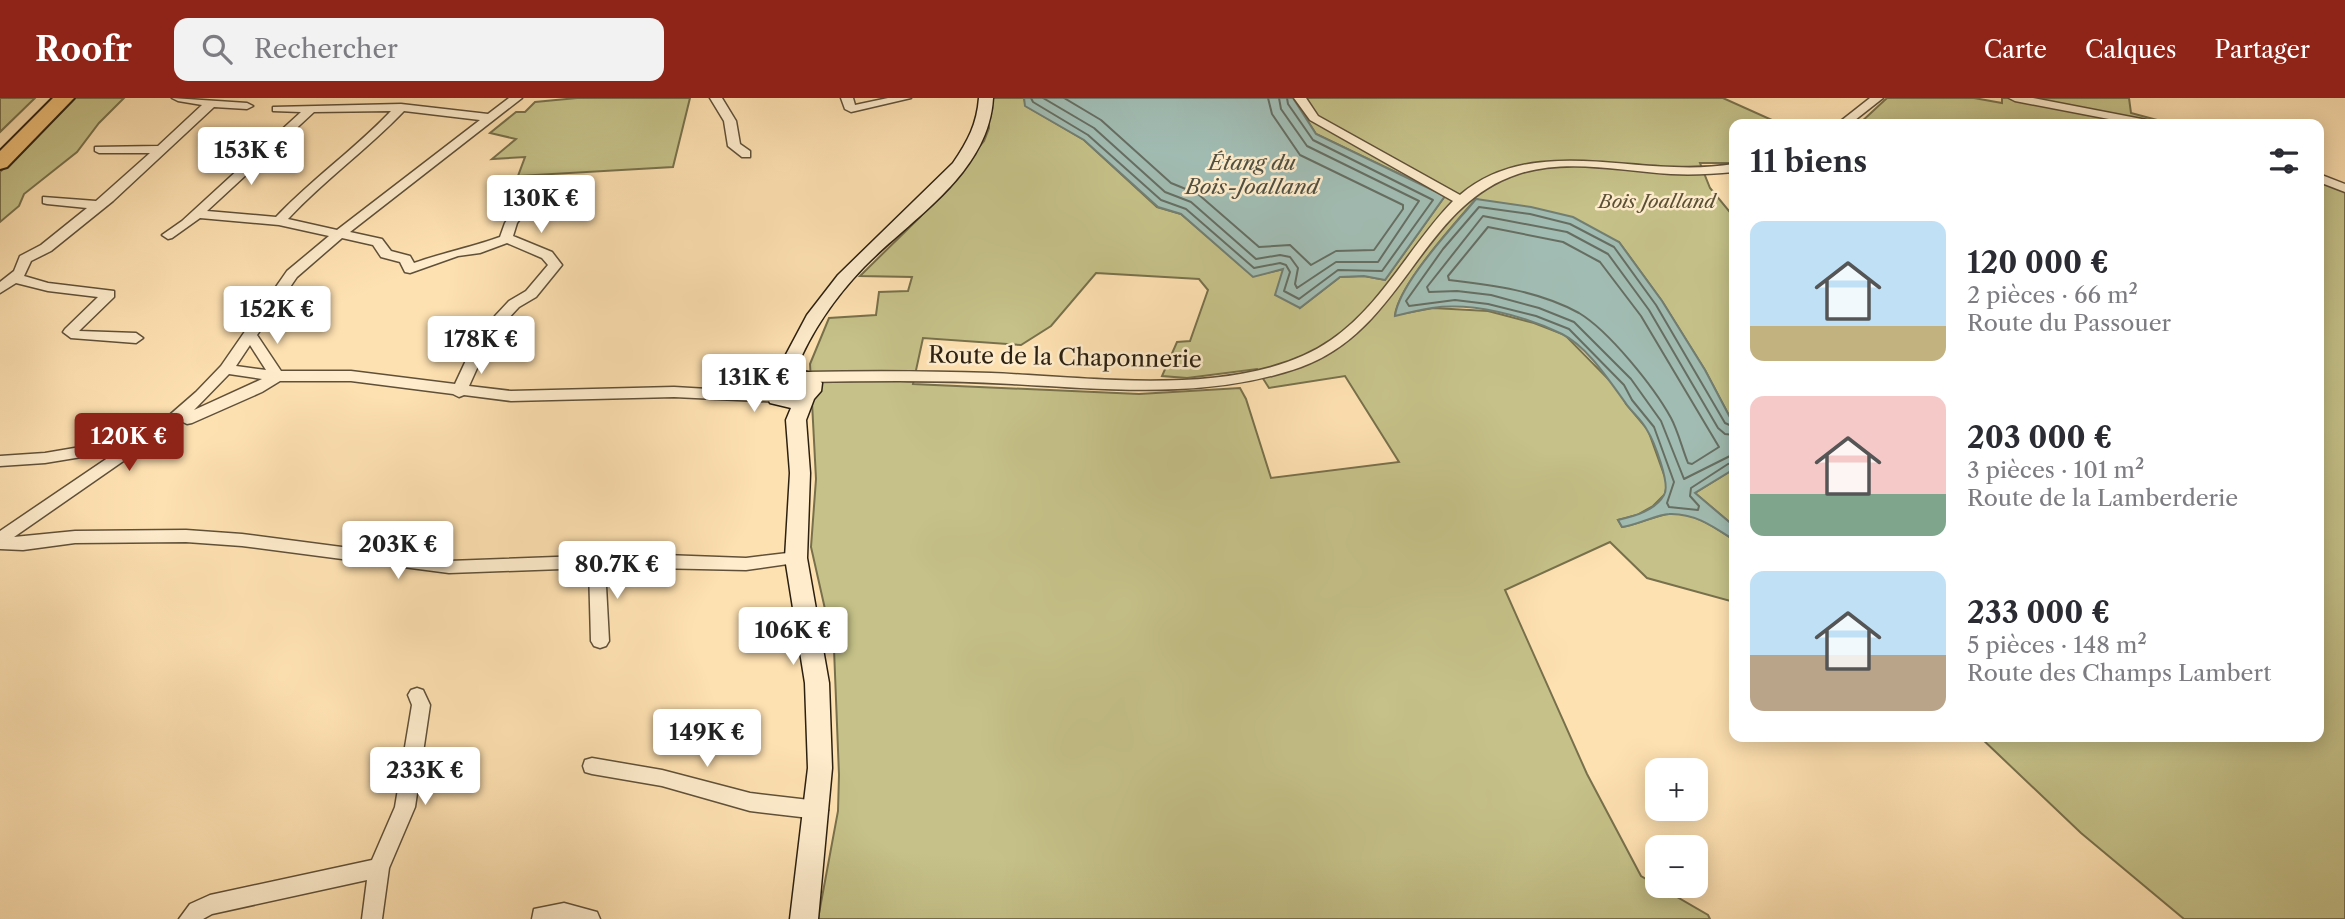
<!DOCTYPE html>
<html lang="fr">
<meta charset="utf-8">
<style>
body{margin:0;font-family:"Libre Caslon Text",serif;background:#f2f2f3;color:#2b2b33;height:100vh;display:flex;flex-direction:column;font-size:26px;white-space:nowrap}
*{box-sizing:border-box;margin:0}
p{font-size:23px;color:#7c7c81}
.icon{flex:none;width:38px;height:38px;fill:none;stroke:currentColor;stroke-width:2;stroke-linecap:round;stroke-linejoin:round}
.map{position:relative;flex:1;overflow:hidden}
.side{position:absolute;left:1729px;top:21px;width:595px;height:623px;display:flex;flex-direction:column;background:#fff;border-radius:14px;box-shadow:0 4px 18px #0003}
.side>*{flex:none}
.buttons{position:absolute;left:1645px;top:660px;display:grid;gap:14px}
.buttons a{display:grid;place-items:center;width:63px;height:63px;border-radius:14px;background:#fff;box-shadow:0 4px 18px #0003;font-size:35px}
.price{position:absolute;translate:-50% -60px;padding:0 16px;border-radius:7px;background:#fff;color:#222;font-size:23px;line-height:46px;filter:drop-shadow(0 2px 4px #0008)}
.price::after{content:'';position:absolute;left:50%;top:42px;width:21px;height:16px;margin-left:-10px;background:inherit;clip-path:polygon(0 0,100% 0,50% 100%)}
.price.on{background:#8f2418;color:#fff}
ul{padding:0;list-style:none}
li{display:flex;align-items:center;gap:21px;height:175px;padding:0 21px}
li span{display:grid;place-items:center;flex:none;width:196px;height:140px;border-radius:14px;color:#555}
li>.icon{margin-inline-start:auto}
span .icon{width:84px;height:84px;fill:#fffc;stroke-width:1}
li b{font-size:30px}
h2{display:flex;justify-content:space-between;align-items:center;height:84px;padding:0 21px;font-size:30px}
header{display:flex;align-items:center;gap:42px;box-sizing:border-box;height:98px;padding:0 35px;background:#8f2418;color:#fff}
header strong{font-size:33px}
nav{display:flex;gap:38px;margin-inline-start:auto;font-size:24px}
.search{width:490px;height:63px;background:#f2f2f3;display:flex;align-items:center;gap:18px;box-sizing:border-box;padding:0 24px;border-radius:14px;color:#7c7c81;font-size:26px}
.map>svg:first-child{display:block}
.green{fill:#c5c188;stroke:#78704c;stroke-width:2;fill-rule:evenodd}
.water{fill:#a1bcb3;stroke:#727e72;stroke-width:2}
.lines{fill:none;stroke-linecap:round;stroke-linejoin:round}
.shore{stroke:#666e62;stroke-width:2}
.street-casing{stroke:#605039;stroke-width:3}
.secondary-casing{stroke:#2c2011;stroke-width:3}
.highway-casing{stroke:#2c2011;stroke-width:4}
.street{fill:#feeccc;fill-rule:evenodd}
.secondary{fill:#feeccc;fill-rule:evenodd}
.highway{fill:#efc078;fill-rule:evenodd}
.labels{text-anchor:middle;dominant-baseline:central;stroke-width:5;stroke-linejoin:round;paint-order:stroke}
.far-park-label{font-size:19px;font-style:italic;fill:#5a5035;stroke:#feeccc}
.far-water-label{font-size:21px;font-style:italic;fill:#4f4f42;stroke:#feeccc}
.street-label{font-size:23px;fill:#2c2011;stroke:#feeccc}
</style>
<header>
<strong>Roofr</strong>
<div class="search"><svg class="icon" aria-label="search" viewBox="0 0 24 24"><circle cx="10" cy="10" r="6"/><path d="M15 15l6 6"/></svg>Rechercher</div>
<nav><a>Carte</a><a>Calques</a><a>Partager</a></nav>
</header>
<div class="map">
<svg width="2345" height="821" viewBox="0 0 2345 821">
<rect width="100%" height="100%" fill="#fee1b1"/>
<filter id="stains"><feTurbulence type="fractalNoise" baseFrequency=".00286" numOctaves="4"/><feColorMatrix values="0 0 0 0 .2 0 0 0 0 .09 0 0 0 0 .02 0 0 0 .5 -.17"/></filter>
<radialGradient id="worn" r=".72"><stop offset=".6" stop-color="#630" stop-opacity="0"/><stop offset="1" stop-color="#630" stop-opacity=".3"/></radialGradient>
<g class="green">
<path d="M0,0H35L0,34Z"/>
<path d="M72,0H124L99,25L77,54L24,96L19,108L0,124V74Z"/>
<path d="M577,0H690L673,69L518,78L525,59L492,61L516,41L490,35L516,14H525L535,4Z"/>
<path d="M987,0H1024L1026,8L1084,42L1157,109L1181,116L1253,178L1284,171L1300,210L1340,179L1364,178L1385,182L1445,98L1316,36L1293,0H1723L1781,26H1734V65H1700L1710,90L1734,119V327L1705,272L1662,203L1619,144L1476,101C1454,126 1399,187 1395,217L1433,210L1488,213L1534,225L1565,237L1619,292L1626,306L1648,332L1667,385L1665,396L1653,408L1637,417L1618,422L1622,429C1638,427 1659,416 1669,416C1695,414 1714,429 1734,442V504L1647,480L1610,444L1505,492L1587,676L1641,778L1708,817L1710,821H818L838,713L839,677L834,551L811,449L816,381L810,266L829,220L876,217L879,194L908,193L912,179L860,178L920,119L984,43L989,30ZM1096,175L1199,181L1208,192L1190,243L1177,244L1162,278L1187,280L1257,271L1269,290L1345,278L1399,364L1271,380L1246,301L1240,290L1139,296L913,286L923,240L1021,247L1051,228Z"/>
<path d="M1887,0H1974L2002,5V0H2129L2131,15L2172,26H1859Z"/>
<path d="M2319,77L2345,86V821H2184L2081,735L1980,639H2319Z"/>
<path d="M1734,371V428L1695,395Z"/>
</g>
<g class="water">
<path d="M1024,0H1293L1316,36L1445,98L1385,182L1364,178L1340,179L1300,210L1275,197L1283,171L1253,179L1181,116L1158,109L1084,42L1025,8Z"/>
<path d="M1476,101L1531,109L1573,119L1619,144L1662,203L1705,272L1734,327V371L1695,395L1734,428V442C1714,429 1695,415 1669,416C1658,416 1637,427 1622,429L1618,422C1634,418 1655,413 1664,397C1671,387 1654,343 1647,332C1642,322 1633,315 1627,307C1610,284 1588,249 1562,236C1525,218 1473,204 1432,210C1419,212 1407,215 1395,218C1399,185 1454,128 1476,101Z"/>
</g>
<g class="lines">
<g class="shore">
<path d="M1031,0L1033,4L1088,37L1161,102L1186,111L1254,170L1280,165L1286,167L1290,174L1284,193L1299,201L1338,172L1382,173L1433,102L1313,42L1288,6L1287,0"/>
<path d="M1043,0L1094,30L1165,94L1191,104L1256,161L1280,157L1290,159L1298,170L1295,186L1297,190L1336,164H1378L1419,103L1307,48L1281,11L1279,0"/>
<path d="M1064,0L1101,22L1171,85L1198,96L1259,149L1290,147L1311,167L1336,153L1374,152L1403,111V107L1300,57L1272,16L1268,0"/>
<path d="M1488,129L1563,144L1600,164L1641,218L1719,349L1692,366L1688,365C1682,350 1678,333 1671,320C1654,289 1609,233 1579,215C1539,193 1493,187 1449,182L1448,178Z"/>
<path d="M1734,329L1725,325L1656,207L1614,149L1570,126L1530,116L1479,109L1443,151L1406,203L1409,208L1455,202L1488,206L1536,218L1569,231L1624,287L1632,302L1654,329L1674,384L1667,405L1669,409L1698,412L1699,408L1690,398L1691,390L1728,366L1734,365"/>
<path d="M1734,337L1725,336L1718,330L1649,212L1608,156L1567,134L1483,118L1427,189L1429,194L1457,193L1491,197L1539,210L1574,224L1631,281L1661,323L1684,381L1734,356"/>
</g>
<g class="street-casing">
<g id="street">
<path d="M172,0L247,5L253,8L247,11L214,9L113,103L51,153L31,163L24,178L48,185L114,193V199L79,233L136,235L143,240L136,245L71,240L63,234L65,231L98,199L48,193L16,185L0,195V184L14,173L20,158L41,147L87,110L47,106L43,105V99L96,103L150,55H99L95,53V49L158,48L202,7L178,3Z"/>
<path d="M509,0H522L350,134L382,141L391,153L410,158L414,165C442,155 472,149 500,139L505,125L515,111H523L525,114L517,125L513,138L552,154L562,167L536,199L519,209L505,224L483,257L469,288L511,293L674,289L777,295L784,300L782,304L674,299L511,303L464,297L459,299L453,296L351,283H280L262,294L192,325L187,326L181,323L14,439L75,433L186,432L242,436L449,463L637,456L746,460L796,454L802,456L804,460L802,464L746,472L605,469L609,543L606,548L600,550L594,548L591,543L589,470L449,475L242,448L186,444L75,445L23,452L0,451V433L118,353L45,365L0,368V358L45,355L139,339L165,321L196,294L221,268L287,173L329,138L279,127L200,120L172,140L168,141L162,137L182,123L301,14L273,13V9L401,6L488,16ZM391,13C355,51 312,81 276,119L207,113L314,14ZM404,13L480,22L337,132L288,121C324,82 367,52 404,13ZM342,140L373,147L381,159L400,164L405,174L410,175L458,158L480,155L507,145L542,160L548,167L526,193L509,203L495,218L469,256L455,286L351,273H281L257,237L297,179ZM250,247L266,272L236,268ZM229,276L262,281L194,312Z"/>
<path d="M710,0H722L736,23L740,46L750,53V59H742L728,48L724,23Z"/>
<path d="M841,0H853L855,7L888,0H911L851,14L845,11Z"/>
<path d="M1294,0H1306L1318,18L1460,97C1521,45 1603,67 1674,69C1695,70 1714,69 1734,66V74C1713,76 1692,77 1671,76C1622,73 1566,60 1518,76C1420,108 1404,232 1301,269C1208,302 1108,291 1012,286C943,282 874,283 805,284L798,279L805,274C867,273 929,273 991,275C1091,279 1245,302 1331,242C1383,206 1410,147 1453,103L1310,22Z"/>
<path d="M1870,0H1883L1850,26H1837Z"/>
<path d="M2009,0H2033L2152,23L2158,26H2135L2015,3Z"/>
<path d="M2319,76L2345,86V94L2319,84Z"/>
<path d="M417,590L423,592L430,607L415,709L389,770L382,821H362L367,782L212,816L203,821H179L190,806L210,797L372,762L395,709L412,607L408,597L411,592Z"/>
<path d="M592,660L662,672L750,695L818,703L825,706L828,712L825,718L818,721L750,713L662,688L592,676L585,674L583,668L585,662Z"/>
<path d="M564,805L597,814L600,821H532L534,811Z"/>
</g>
</g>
<g class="secondary-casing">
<path id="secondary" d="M979,0H993C989,75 912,120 864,169C836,198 811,234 796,271L814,276L822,285L821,293L814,301L806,322L810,375L807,460L829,585L832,670L818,821H790L808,670L805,585L785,460L790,375L786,322L791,310L770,305L764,289L774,279L807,217L838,177L953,65C968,43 977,26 979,0ZM794,284L802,286V291L793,296H786L784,291Z"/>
</g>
<g class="highway-casing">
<path id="highway" d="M53,0H74L7,69L0,71V53Z"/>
</g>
<use href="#street" class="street"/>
<use href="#secondary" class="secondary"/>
<use href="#highway" class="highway"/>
</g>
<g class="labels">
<g class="far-park-label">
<text x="1657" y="103">Bois Joalland</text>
</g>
<g class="far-water-label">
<text x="1252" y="64">Étang du<tspan x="1252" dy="24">Bois-Joalland</tspan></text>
</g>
<g class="street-label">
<text transform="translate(1065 259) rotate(1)">Route de la Chaponnerie</text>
</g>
</g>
<rect width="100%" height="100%" filter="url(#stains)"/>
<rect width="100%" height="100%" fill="url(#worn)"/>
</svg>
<div class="buttons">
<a>+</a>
<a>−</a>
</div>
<b class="price" style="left:251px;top:89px">153K €</b>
<b class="price" style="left:541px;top:137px">130K €</b>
<b class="price" style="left:277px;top:248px">152K €</b>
<b class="price" style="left:481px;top:278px">178K €</b>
<b class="price" style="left:754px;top:316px">131K €</b>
<b class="price on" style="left:129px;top:375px">120K €</b>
<b class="price" style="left:398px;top:483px">203K €</b>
<b class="price" style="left:617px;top:503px">80.7K €</b>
<b class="price" style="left:793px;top:569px">106K €</b>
<b class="price" style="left:707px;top:671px">149K €</b>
<b class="price" style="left:425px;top:709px">233K €</b>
<section class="side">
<h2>11 biens<svg class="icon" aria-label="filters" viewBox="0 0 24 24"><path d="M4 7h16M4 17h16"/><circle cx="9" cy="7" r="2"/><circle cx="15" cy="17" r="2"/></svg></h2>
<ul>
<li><span style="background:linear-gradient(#bfe0f5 75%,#c2b280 0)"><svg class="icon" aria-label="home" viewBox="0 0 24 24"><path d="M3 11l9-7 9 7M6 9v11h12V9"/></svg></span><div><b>120 000 €</b><p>2 pièces · 66 m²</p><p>Route du Passouer</p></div></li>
<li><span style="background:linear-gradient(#f6c9c9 70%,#7fa58c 0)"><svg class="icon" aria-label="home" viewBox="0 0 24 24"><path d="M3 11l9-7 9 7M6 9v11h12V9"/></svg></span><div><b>203 000 €</b><p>3 pièces · 101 m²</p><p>Route de la Lamberderie</p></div></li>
<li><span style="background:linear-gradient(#bfe0f5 60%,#b9a48a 0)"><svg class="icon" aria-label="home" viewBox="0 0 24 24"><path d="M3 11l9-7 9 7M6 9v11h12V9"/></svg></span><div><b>233 000 €</b><p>5 pièces · 148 m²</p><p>Route des Champs Lambert</p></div></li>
</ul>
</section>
</div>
